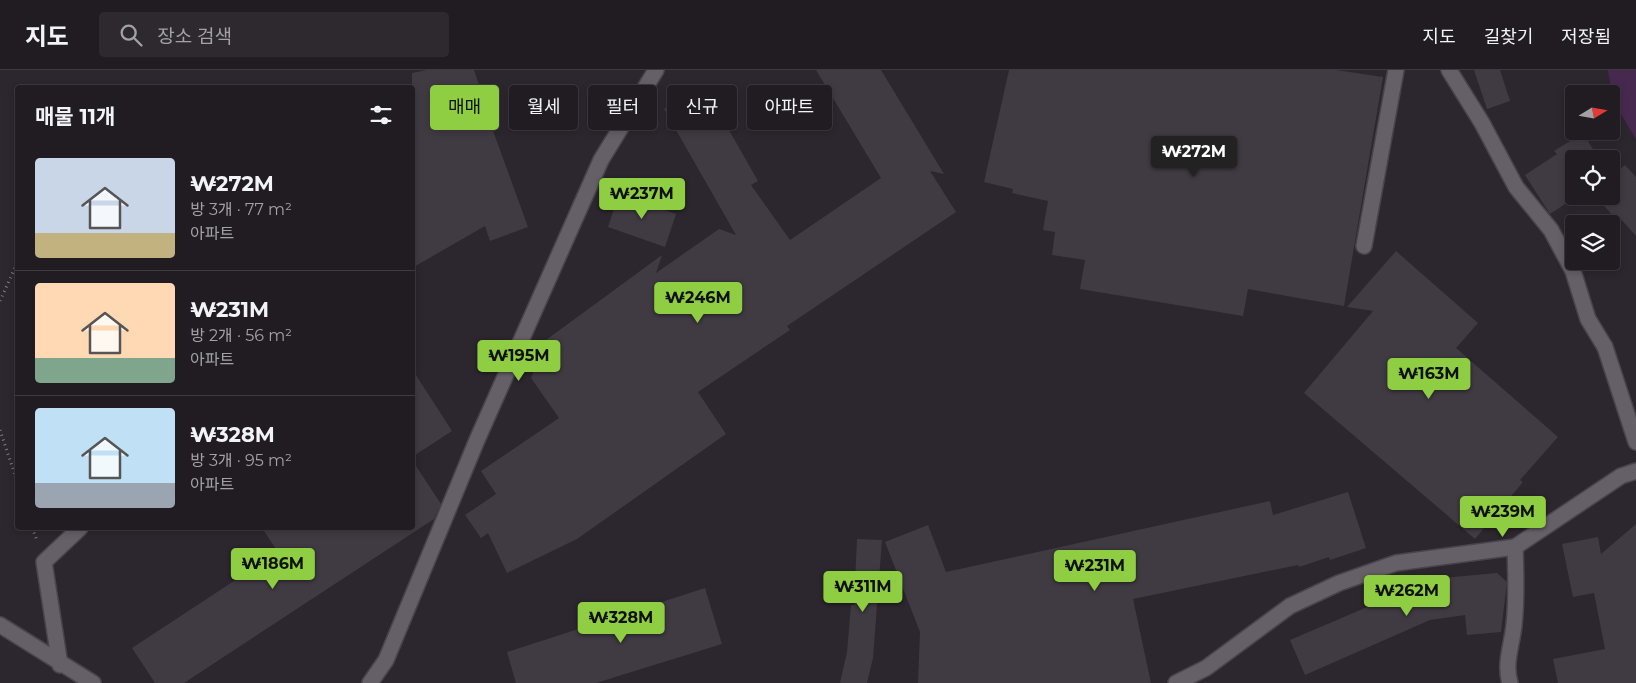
<!DOCTYPE html>
<html lang="ko">
<meta charset="utf-8">
<style>
body{margin:0;font-family:Montserrat,"Noto Sans KR",sans-serif;background:#2d292f;color:#f1f3f6;height:100vh;display:flex;flex-direction:column;font-size:19px;white-space:nowrap}
*{box-sizing:border-box;margin:0}
p{font-size:16px;color:#a2a1a5}
.icon{flex:none;width:28px;height:28px;fill:none;stroke:currentColor;stroke-width:2;stroke-linecap:round;stroke-linejoin:round}
.map{position:relative;flex:1;overflow:hidden}
.panel{position:absolute;left:15px;top:15px;width:400px;height:445px;display:flex;flex-direction:column;background:#211c22;border-radius:5px;box-shadow:0 2px 8px #0003,0 0 0 1px #3e3a40}
.panel>*{flex:none}
.top-card{position:absolute;left:430px;top:15px;width:475px;height:45px;display:flex;gap:10px}
.needle{width:32px;rotate:79deg}
.buttons{position:absolute;left:1565px;top:15px;display:grid;gap:10px}
.buttons a{display:grid;place-items:center;width:55px;height:55px;border-radius:5px;background:#211c22;box-shadow:0 2px 8px #0003,0 0 0 1px #3e3a40;font-size:25px}
.price{position:absolute;translate:-50% -42px;padding:0 11px;border-radius:5px;background:#8fcd42;color:#111;font-size:16px;line-height:32px;filter:drop-shadow(0 1px 2px #0008)}
.price::after{content:'';position:absolute;left:50%;top:30px;width:15px;height:11px;margin-left:-8px;background:inherit;clip-path:polygon(0 0,100% 0,50% 100%)}
.price.selected{background:#222;color:#fff}
ul{padding:0;list-style:none}
li{display:flex;align-items:center;gap:15px;height:125px;padding:0 20px}
li+li{border-top:1px solid #3e3a40}
li span{display:grid;place-items:center;flex:none;width:140px;height:100px;border-radius:5px;color:#555}
li>.icon{margin-inline-start:auto}
span .icon{width:60px;height:60px;fill:#fffc;stroke-width:1}
li b{font-size:21px}
h2{display:flex;justify-content:space-between;align-items:center;height:60px;padding:0 20px;font-size:21px}
.pill{padding:0 18px;border-radius:5px;background:#211c22;box-shadow:0 2px 8px #0003,0 0 0 1px #3e3a40;font-size:18px;line-height:45px}
.pill.selected{background:#8fcd42;color:#111}
header{display:flex;align-items:center;gap:30px;box-sizing:border-box;height:70px;padding:0 25px;background:#211c22;border-bottom:1px solid #3e3a40}
header strong{font-size:24px}
nav{display:flex;gap:28px;margin-inline-start:auto;font-size:18px}
.search{width:350px;height:45px;background:#2d292f;display:flex;align-items:center;gap:12px;box-sizing:border-box;padding:0 18px;border-radius:5px;color:#a2a1a5;font-size:19px}
.map>svg:first-child{display:block}
.green{fill:#472950}
.building{fill:#403a42}
.lines{fill:none;stroke-linecap:round;stroke-linejoin:round}
.minor-casing{stroke:#49444b;stroke-width:18}
.path{stroke:#807b82;stroke-width:3;stroke-dasharray:1 4;stroke-linecap:butt}
.minor{stroke:#655f67;stroke-width:15}
</style>
<header>
<strong>지도</strong>
<div class="search"><svg class="icon" aria-label="search" viewBox="0 0 24 24"><circle cx="10" cy="10" r="6"/><path d="M15 15l6 6"/></svg>장소 검색</div>
<nav><a>지도</a><a>길찾기</a><a>저장됨</a></nav>
</header>
<div class="map">
<svg width="1636" height="613" viewBox="0 0 1636 613">
<rect width="100%" height="100%" fill="#2c262e"/>
<path class="green" d="M1608,0H1636V69L1613,31Z"/>
<g class="building">
<path d="M427,0H474L481,21L479,22L528,157L490,171L485,156L412,198V3Z"/>
<path d="M816,0H881L944,104L930,101L956,142L787,256L790,260L698,322L726,364L577,469L507,503L488,463L481,468L465,445L496,424L481,401L559,348L531,308L546,270L662,185L656,203L719,159L736,165L664,39L704,16L758,111L751,115L790,170L881,108Z"/>
<path d="M1009,0H1336L1383,7L1344,236L1248,219L1243,246L1080,219L1085,190L1052,185L1055,162L1043,160L1048,131L1012,123L1013,119L984,112Z"/>
<path d="M1474,0H1500L1510,31L1487,39Z"/>
<path d="M1583,63L1599,89H1574V128L1550,144L1525,105L1557,84L1554,81Z"/>
<path d="M1625,95L1636,107V166L1619,147L1616,149L1595,126H1611V107Z"/>
<path d="M619,124L676,144L665,177L608,157Z"/>
<path d="M1396,181L1478,253L1456,278L1558,367L1520,410L1523,412L1475,469L1304,323L1373,241L1347,237Z"/>
<path d="M412,299L452,361L412,387Z"/>
<path d="M412,390L441,434L434,449L184,613H155L132,578L278,482L262,458H412Z"/>
<path d="M1348,422L1366,478L1330,490L1329,487L1299,497L1298,495L1133,529L1151,613H918L920,562L885,472L928,455L946,502L1270,431L1273,445Z"/>
<path d="M1636,454V613H1558L1553,589L1605,579L1594,523L1573,527L1562,474L1598,467L1601,484Z"/>
<path d="M857,469L882,470L873,588L867,613H840L847,582L851,535H854Z"/>
<path d="M1497,503L1507,512L1501,562L1467,565L1465,545L1430,550L1305,605L1290,570L1386,529L1384,524L1420,510Z"/>
<path d="M705,518L722,574L596,613H516L507,582Z"/>
</g>
<g class="lines">
<g class="minor-casing">
<g id="minor">
<path d="M1449,0L1482,53L1516,117L1551,160L1573,201L1588,249L1605,277L1636,372"/>
<path d="M1364,176L1396,0"/>
<path d="M0,555L93,613"/>
<path d="M60,595L44,492L80,458"/>
<path d="M370,613L386,590L477,370L601,90L656,0"/>
<path d="M1176,613L1206,598L1290,536L1339,513L1396,493L1515,477"/>
<path d="M1510,613C1504,594 1512,575 1514,555C1517,529 1516,503 1515,477L1621,406L1636,401"/>
</g>
</g>
<g class="path">
<path d="M0,231L18,191"/>
<path d="M0,360L18,414"/>
<path d="M32,458L37,470"/>
</g>
<use href="#minor" class="minor"/>
</g>
</svg>
<div class="buttons">
<a><svg class="needle" viewBox="-14 -14 28 28"><path d="M0-13l5 13h-10z" fill="#e53935"/><path d="M0 13l5-13h-10z" fill="#a2a1a5"/></svg></a>
<a><svg class="icon" aria-label="locate" viewBox="0 0 24 24"><circle cx="12" cy="12" r="6"/><path d="M12 2v4M12 18v4M2 12h4M18 12h4"/></svg></a>
<a><svg class="icon" aria-label="layers" viewBox="0 0 24 24"><path d="M12 4l9 5-9 5-9-5zM3 14l9 5 9-5"/></svg></a>
</div>
<b class="price selected" style="left:1194px;top:108px">₩272M</b>
<b class="price" style="left:642px;top:150px">₩237M</b>
<b class="price" style="left:698px;top:254px">₩246M</b>
<b class="price" style="left:519px;top:312px">₩195M</b>
<b class="price" style="left:1429px;top:330px">₩163M</b>
<b class="price" style="left:1503px;top:468px">₩239M</b>
<b class="price" style="left:273px;top:520px">₩186M</b>
<b class="price" style="left:1095px;top:522px">₩231M</b>
<b class="price" style="left:863px;top:543px">₩311M</b>
<b class="price" style="left:1407px;top:547px">₩262M</b>
<b class="price" style="left:621px;top:574px">₩328M</b>
<div class="top-card">
<a class="pill selected">매매</a>
<a class="pill">월세</a>
<a class="pill">필터</a>
<a class="pill">신규</a>
<a class="pill">아파트</a>
</div>
<section class="panel">
<h2>매물 11개<svg class="icon" aria-label="filters" viewBox="0 0 24 24"><path d="M4 7h16M4 17h16"/><circle cx="9" cy="7" r="2"/><circle cx="15" cy="17" r="2"/></svg></h2>
<ul>
<li><span style="background:linear-gradient(#c9d6e8 75%,#c2b280 0)"><svg class="icon" aria-label="home" viewBox="0 0 24 24"><path d="M3 11l9-7 9 7M6 9v11h12V9"/></svg></span><div><b>₩272M</b><p>방 3개 · 77 m²</p><p>아파트</p></div></li>
<li><span style="background:linear-gradient(#ffd9b3 75%,#7fa58c 0)"><svg class="icon" aria-label="home" viewBox="0 0 24 24"><path d="M3 11l9-7 9 7M6 9v11h12V9"/></svg></span><div><b>₩231M</b><p>방 2개 · 56 m²</p><p>아파트</p></div></li>
<li><span style="background:linear-gradient(#bfe0f5 75%,#9aa5b1 0)"><svg class="icon" aria-label="home" viewBox="0 0 24 24"><path d="M3 11l9-7 9 7M6 9v11h12V9"/></svg></span><div><b>₩328M</b><p>방 3개 · 95 m²</p><p>아파트</p></div></li>
</ul>
</section>
</div>
